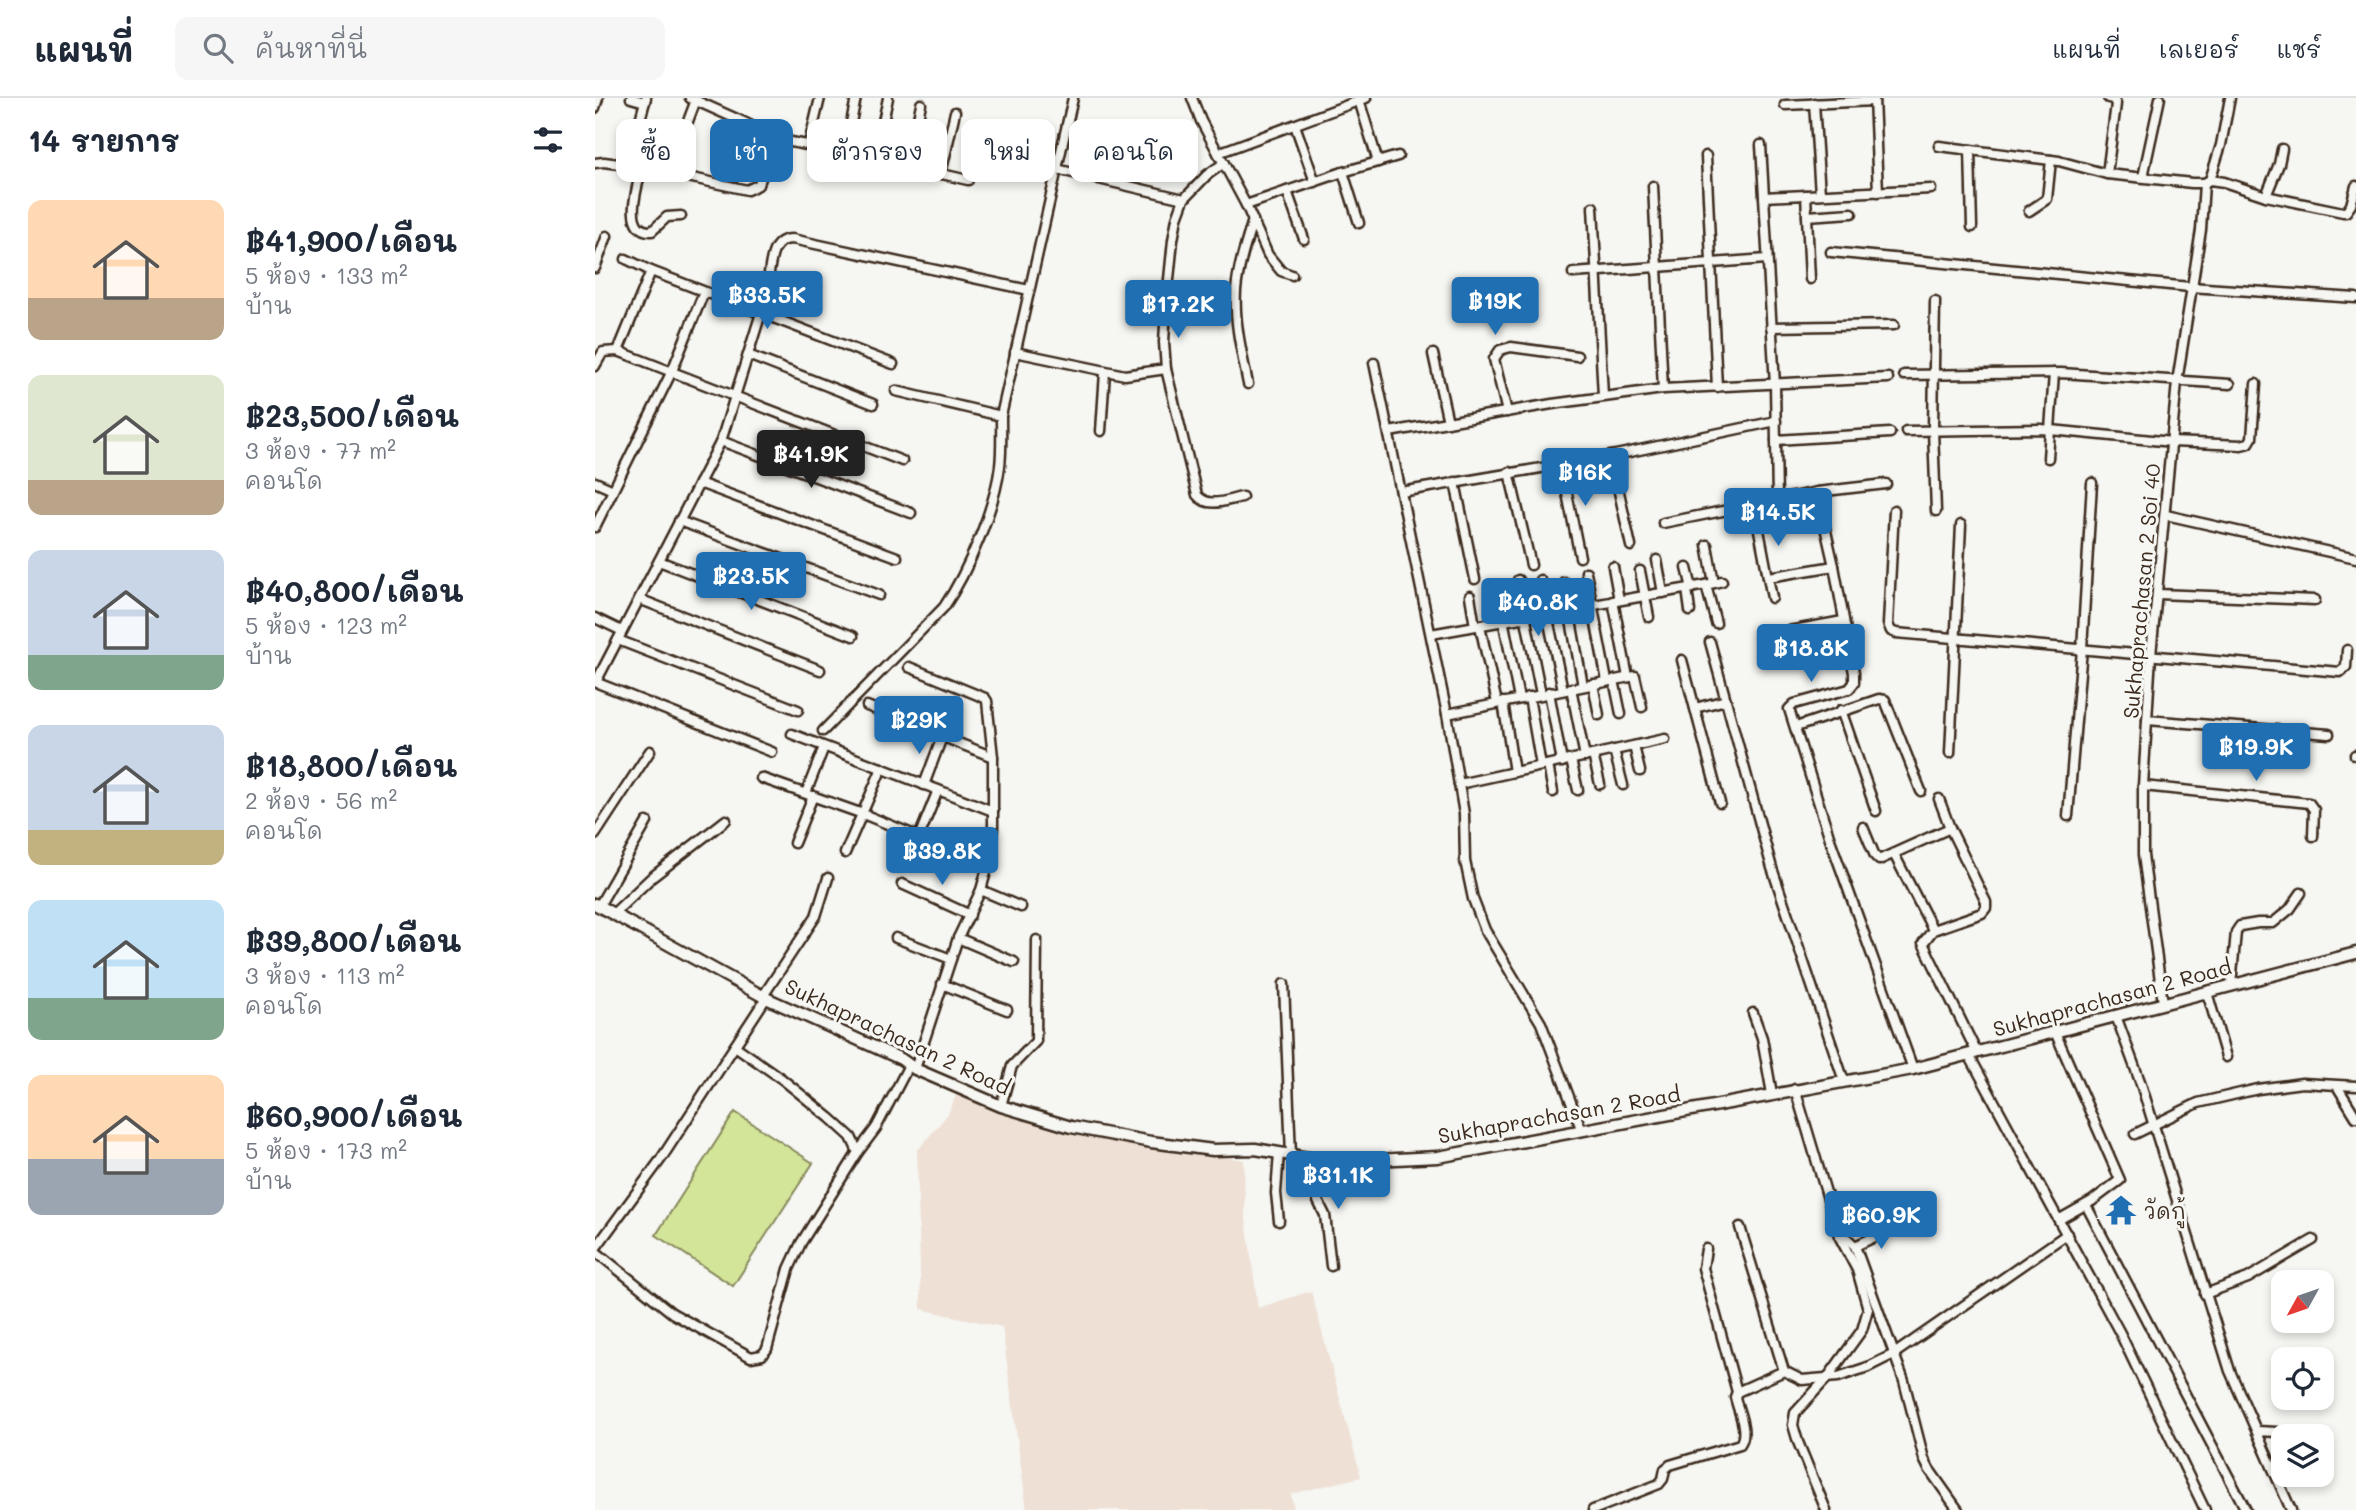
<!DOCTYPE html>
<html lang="th">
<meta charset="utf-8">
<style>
body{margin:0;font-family:Mali,"Playpen Sans Thai",sans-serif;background:#f6f6f7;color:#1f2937;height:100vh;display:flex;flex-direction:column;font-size:26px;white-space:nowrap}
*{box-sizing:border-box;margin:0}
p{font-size:23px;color:#747a83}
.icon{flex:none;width:38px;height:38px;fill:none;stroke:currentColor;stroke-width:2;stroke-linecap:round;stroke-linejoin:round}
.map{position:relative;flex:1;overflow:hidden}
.sheet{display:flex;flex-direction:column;background:#fff;width:595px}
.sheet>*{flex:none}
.guide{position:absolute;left:21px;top:21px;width:665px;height:63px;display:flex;gap:14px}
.needle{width:46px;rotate:230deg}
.controls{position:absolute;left:1676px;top:1172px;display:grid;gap:14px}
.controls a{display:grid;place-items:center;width:63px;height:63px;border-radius:14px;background:#fff;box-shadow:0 4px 10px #0003;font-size:35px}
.price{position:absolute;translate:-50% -60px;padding:0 16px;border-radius:7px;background:#1f6fb2;color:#fff;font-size:23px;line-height:46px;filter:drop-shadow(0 2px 4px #0008)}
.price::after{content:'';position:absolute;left:50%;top:42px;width:21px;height:16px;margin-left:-10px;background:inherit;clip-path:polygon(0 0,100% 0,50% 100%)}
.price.current{background:#222;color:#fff}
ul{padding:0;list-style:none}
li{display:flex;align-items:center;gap:21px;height:175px;padding:0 28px}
li span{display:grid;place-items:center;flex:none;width:196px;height:140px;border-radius:14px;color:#555}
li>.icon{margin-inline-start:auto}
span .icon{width:84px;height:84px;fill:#fffc;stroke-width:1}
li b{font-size:30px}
h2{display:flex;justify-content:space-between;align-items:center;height:84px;padding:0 28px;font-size:30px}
.chip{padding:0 24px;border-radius:14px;background:#fff;box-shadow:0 4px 10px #0003;font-size:24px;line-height:63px}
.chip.current{background:#1f6fb2;color:#fff}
header{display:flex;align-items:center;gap:42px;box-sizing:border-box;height:98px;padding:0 35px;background:#fff;border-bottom:2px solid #e0e1e3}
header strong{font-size:33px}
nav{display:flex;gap:38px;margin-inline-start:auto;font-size:24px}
.search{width:490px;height:63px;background:#f6f6f7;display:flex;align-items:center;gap:18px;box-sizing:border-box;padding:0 24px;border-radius:14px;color:#747a83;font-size:26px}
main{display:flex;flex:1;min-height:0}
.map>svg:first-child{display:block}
.built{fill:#eee0d5}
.green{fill:#d3e599;stroke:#87885c;stroke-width:2}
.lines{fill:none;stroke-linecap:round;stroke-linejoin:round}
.minor-casing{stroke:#3b2a1e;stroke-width:13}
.tertiary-casing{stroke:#3b2a1e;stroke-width:15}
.minor{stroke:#f6f6f2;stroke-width:8}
.tertiary{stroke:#f6f6f2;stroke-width:10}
.labels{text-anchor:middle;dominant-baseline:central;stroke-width:6;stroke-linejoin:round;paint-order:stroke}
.street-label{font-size:21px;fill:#3b2a1e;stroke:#f6f6f2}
.poi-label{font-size:21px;fill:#3b2a1e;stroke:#f6f6f2;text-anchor:start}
</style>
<header>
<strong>แผนที่</strong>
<div class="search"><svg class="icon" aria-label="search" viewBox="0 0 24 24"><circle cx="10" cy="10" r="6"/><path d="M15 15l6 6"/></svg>ค้นหาที่นี่</div>
<nav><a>แผนที่</a><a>เลเยอร์</a><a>แชร์</a></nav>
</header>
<main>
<section class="sheet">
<h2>14 รายการ<svg class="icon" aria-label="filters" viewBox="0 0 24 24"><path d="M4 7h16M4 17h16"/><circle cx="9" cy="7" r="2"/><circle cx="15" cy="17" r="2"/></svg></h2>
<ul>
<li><span style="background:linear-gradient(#ffd9b3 70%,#b9a48a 0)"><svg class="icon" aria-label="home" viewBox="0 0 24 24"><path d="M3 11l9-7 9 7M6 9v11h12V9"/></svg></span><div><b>฿41,900/เดือน</b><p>5 ห้อง · 133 m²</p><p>บ้าน</p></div></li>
<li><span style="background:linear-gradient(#dfe7d0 75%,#b9a48a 0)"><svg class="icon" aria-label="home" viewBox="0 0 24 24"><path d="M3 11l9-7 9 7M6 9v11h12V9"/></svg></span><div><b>฿23,500/เดือน</b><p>3 ห้อง · 77 m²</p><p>คอนโด</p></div></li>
<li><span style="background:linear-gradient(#c9d6e8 75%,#7fa58c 0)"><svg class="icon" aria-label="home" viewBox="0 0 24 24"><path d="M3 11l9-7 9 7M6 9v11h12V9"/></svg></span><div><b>฿40,800/เดือน</b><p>5 ห้อง · 123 m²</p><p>บ้าน</p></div></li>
<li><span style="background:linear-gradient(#c9d6e8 75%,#c2b280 0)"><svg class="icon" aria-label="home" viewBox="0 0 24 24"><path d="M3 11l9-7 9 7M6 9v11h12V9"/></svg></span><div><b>฿18,800/เดือน</b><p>2 ห้อง · 56 m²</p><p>คอนโด</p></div></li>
<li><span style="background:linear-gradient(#bfe0f5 70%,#7fa58c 0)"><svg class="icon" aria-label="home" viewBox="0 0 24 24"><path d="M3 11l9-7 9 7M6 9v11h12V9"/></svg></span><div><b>฿39,800/เดือน</b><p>3 ห้อง · 113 m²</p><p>คอนโด</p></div></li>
<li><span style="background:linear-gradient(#ffd9b3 60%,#9aa5b1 0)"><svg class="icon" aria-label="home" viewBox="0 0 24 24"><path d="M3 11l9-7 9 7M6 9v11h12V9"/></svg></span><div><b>฿60,900/เดือน</b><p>5 ห้อง · 173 m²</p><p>บ้าน</p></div></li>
</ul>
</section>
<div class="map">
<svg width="1761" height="1412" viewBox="0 0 1761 1412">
<rect width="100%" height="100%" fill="#f6f6f2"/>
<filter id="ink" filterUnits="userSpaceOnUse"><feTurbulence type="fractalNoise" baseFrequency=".0143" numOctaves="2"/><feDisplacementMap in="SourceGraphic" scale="14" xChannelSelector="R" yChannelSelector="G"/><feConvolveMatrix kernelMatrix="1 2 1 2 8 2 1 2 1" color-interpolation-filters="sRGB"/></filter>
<g filter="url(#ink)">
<path class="built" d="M363,993L448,1027L649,1062L650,1113L663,1210L716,1193L766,1379L696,1396L699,1412H432L407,1229L326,1211L322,1053L353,1016Z"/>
<path class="green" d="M140,1014L218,1065L138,1188L61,1137Z"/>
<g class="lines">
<g class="minor-casing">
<g id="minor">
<path d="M36,0L50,4"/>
<path d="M95,0L164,31"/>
<path d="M597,0L606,23L651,107L673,157L686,173L697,177"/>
<path d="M1279,0L1283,94"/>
<path d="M764,2L783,64"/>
<path d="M1219,5L1225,96"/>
<path d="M1190,7L1279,3"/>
<path d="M0,10L3,0"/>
<path d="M700,27L720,84"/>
<path d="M40,40L51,0"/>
<path d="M214,46L225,0"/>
<path d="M84,47L101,2"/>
<path d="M1166,47L1180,287L1182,401"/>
<path d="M1344,48L1464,63L1512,76L1597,85H1609L1615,82L1629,84L1671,98L1748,114H1751L1756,107L1761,88"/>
<path d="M1375,52L1377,129"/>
<path d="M250,54L261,0"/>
<path d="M623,55L771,0"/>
<path d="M128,58L141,22"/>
<path d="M1111,58L1122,289"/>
<path d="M280,61L293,0"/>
<path d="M0,65L9,64L47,69L152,92L163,87C172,72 169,51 185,42L250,54L373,82"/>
<path d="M629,65L612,77L589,101L582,120L578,142L571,211L569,244L571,271L602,397C613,411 632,402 647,399"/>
<path d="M313,68L326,6"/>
<path d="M47,69C43,87 26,134 57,133L72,119L86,118"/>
<path d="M461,71L589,101"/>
<path d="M748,74L764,125"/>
<path d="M346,76L360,14"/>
<path d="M1512,76L1521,6L1518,1L1513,0"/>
<path d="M1548,79L1565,0"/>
<path d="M1615,82L1626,47L1635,0"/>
<path d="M1058,88L1068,291"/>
<path d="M692,93L709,141"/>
<path d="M1211,97L1215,181"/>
<path d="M1671,98L1684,66L1687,51"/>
<path d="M1169,99L1336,91"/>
<path d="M651,107L748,74L803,58"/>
<path d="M998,109L1008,298"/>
<path d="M1434,113L1452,101L1456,62"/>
<path d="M1212,118L1257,115"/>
<path d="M1236,154L1595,189L1761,200"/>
<path d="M31,161L56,173L298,266"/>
<path d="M0,170L12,138"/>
<path d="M978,175L1172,161"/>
<path d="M173,182C176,166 175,141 197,141L434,192"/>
<path d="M1340,203L1338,332L1341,413"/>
<path d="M1176,229L1299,227"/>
<path d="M23,253L56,173"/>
<path d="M420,254L530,277L571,271"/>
<path d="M838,256L853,324"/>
<path d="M153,257L278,306"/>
<path d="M779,265L852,616L869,716L870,763L878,801L890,832L946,925L987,1033"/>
<path d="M0,268L8,254L23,253L307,363"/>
<path d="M1309,277L1466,275L1635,286"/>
<path d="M653,286C647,256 639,224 641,193C643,169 651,145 658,122"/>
<path d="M301,293L406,318"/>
<path d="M912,314L899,261L905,252L916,249L982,258"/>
<path d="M506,333L510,274"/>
<path d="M1311,333L1446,331L1577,344L1646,347L1654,345L1657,340L1661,286"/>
<path d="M794,334L957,306L1068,291L1293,280"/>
<path d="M1181,342L1295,335"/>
<path d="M126,343L316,415"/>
<path d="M1016,358L1036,448"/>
<path d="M1453,360L1459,275"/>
<path d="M966,366L985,459"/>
<path d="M914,374L936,467"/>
<path d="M0,384L18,392"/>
<path d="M860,384L880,481"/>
<path d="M104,385L302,459"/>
<path d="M806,394L1016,358L1181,323"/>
<path d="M1222,394L1239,468L1259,575V585L1254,591L1199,606L1194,611L1236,744L1318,971"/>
<path d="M1159,406L1177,500"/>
<path d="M1299,412L1293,526L1296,533L1301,535L1745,574L1751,569L1752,552"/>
<path d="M1571,417L1761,460"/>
<path d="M84,423L284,497"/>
<path d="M1068,425L1222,394L1291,386"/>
<path d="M0,429L77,273L109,194"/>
<path d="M1112,447L1119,485"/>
<path d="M1062,462L1068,495"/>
<path d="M64,463L258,538"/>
<path d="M1018,469L1024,502"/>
<path d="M1092,470L1097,490"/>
<path d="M1045,473L1054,519"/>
<path d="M991,474L1012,583"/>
<path d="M1174,479L1239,468"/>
<path d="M923,482L946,596"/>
<path d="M945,482L968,592"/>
<path d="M969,484L988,588"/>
<path d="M902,491L924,601"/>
<path d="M1092,491L1095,513"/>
<path d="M1562,496L1720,502"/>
<path d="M875,498L880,528"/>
<path d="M44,501L225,572"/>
<path d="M1018,503L1033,579"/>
<path d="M0,520L27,533"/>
<path d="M1121,525L1111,487L1127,483"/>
<path d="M885,528L902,605"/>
<path d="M836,536L1111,487"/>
<path d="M1171,537L1248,523"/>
<path d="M23,542L203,612"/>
<path d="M1115,544L1177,770L1249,983"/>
<path d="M1087,562L1125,705"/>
<path d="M314,569L390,600L392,603L398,659V731L393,767L386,792L363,840L320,971"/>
<path d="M1019,582L1026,616"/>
<path d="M0,584L177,654"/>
<path d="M1,584L126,343L166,215"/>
<path d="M998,586L1004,617"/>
<path d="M976,590L990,659"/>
<path d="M954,594L967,664"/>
<path d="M934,599L946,668"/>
<path d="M908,604L919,674"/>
<path d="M272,608L398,659"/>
<path d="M1100,610L1131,602"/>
<path d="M1246,612L1281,713"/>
<path d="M852,616L1040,578L1047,609"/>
<path d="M1552,622L1734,636"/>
<path d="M1201,629L1284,601L1290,602L1326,693"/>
<path d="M228,633L349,509C373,474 400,409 405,368C407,352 406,334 406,318L478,0"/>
<path d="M197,636L398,713"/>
<path d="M1039,648L1045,673"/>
<path d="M1019,652L1028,687"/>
<path d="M1355,655L1366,427"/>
<path d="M998,657L1005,686"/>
<path d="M1760,657H1761"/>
<path d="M976,662L983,692"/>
<path d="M953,667L958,694"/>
<path d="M166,680L268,716L393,767"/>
<path d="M864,686L1070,641"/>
<path d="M329,687L347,639"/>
<path d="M1548,688L1714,705L1719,712L1718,738"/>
<path d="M211,695L229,649"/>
<path d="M1344,701L1355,730L1391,804V810L1387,815L1338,832L1328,845L1382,955"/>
<path d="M1473,718L1487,551L1497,385"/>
<path d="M1268,729L1280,758L1284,762L1355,730"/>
<path d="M0,737L55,653"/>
<path d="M324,739L343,692"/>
<path d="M199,745L218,698"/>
<path d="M250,755L287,670"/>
<path d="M1299,756L1338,832"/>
<path d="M307,786L375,817"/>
<path d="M386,792L426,809"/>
<path d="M4,808L52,724"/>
<path d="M18,816L56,780L131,722"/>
<path d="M301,840L356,861"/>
<path d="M363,840L419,864"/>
<path d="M347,886L412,912"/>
<path d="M689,886L696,1057"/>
<path d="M1636,887L1641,834L1645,828L1663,825H1678L1695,811L1706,795"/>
<path d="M1612,894L1631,959"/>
<path d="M168,898L221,818L233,780"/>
<path d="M1568,905L1548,757V688L1556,557L1582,284L1606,132L1609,85"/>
<path d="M1158,915L1167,940L1177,996"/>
<path d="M1521,918L1546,986L1635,1273L1696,1412"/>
<path d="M1460,934L1525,1082L1497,1103L1465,1121"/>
<path d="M140,948L187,981L235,1020L256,1039L263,1054"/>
<path d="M1374,957L1525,1235L1610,1412"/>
<path d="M1742,988L1761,1019"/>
<path d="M1200,991L1244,1138L1262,1172L1273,1211L1267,1232L1233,1279L1200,1315L1198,1327L1203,1344L1231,1412"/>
<path d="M406,1008L417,968L441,943L442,842"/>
<path d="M1540,1036L1603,1005L1663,991L1707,985L1761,988"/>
<path d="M720,1061L723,1103L730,1117L736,1168"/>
<path d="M1491,1107L1651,1412"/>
<path d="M684,1123L681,1095L684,1055"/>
<path d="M1145,1129L1189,1273L1207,1282L1243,1279L1273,1269L1299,1256L1472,1136"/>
<path d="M1244,1133L1260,1148L1268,1170L1309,1283L1329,1361L1334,1371L1363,1412"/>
<path d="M1260,1148L1299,1130"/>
<path d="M0,1151L66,1061L171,900"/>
<path d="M1111,1151L1108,1170L1142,1294"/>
<path d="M0,1153L77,1215L156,1259L167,1257L172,1251L194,1171L206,1145L263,1054L281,1030L314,967"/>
<path d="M1610,1196L1653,1180L1718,1142"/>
<path d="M1662,1333L1682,1334L1690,1339"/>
<path d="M998,1412L1064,1386L1068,1381L1070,1371L1075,1367L1145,1346C1154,1334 1143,1313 1140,1299L1142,1294L1189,1273"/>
</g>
</g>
<g class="tertiary-casing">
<path id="tertiary" d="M0,806L171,900L306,961L320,971L406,1008L476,1029L556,1044L618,1052L660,1051L737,1064L843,1059L1318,971L1761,855"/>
</g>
<use href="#minor" class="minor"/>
<use href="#tertiary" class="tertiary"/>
</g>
</g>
<defs>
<g id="temple-bare" transform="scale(2.415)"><path d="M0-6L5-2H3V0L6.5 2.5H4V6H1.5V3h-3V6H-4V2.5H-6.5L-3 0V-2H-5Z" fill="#1f6fb2" stroke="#f6f6f2" stroke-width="2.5" paint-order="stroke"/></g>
</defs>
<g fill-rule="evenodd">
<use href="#temple-bare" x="1526" y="1112"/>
</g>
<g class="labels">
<g class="street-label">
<text transform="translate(1546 493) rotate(-85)">Sukhaprachasan 2 Soi 40</text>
<text transform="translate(1517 899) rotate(-15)">Sukhaprachasan 2 Road</text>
<text transform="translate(303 938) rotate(25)">Sukhaprachasan 2 Road</text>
<text transform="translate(964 1016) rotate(-10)">Sukhaprachasan 2 Road</text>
</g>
<g class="poi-label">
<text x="1549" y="1112">วัดกู้</text>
</g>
</g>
</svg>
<div class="controls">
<a><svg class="needle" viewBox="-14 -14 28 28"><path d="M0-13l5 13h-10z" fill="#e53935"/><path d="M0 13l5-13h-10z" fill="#747a83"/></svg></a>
<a><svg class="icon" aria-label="locate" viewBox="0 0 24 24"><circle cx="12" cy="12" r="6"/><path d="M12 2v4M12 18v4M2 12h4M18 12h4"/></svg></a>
<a><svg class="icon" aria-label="layers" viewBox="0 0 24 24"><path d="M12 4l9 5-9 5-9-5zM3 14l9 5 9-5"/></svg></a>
</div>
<b class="price" style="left:172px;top:233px">฿33.5K</b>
<b class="price" style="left:900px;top:239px">฿19K</b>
<b class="price" style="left:583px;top:242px">฿17.2K</b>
<b class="price current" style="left:216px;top:392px">฿41.9K</b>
<b class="price" style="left:990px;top:410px">฿16K</b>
<b class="price" style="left:1183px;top:450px">฿14.5K</b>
<b class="price" style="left:156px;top:514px">฿23.5K</b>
<b class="price" style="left:943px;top:540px">฿40.8K</b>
<b class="price" style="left:1216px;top:586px">฿18.8K</b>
<b class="price" style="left:324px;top:658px">฿29K</b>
<b class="price" style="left:1661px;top:685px">฿19.9K</b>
<b class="price" style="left:347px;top:789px">฿39.8K</b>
<b class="price" style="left:743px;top:1113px">฿31.1K</b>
<b class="price" style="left:1286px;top:1153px">฿60.9K</b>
<div class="guide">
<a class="chip">ซื้อ</a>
<a class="chip current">เช่า</a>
<a class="chip">ตัวกรอง</a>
<a class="chip">ใหม่</a>
<a class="chip">คอนโด</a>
</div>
</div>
</main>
